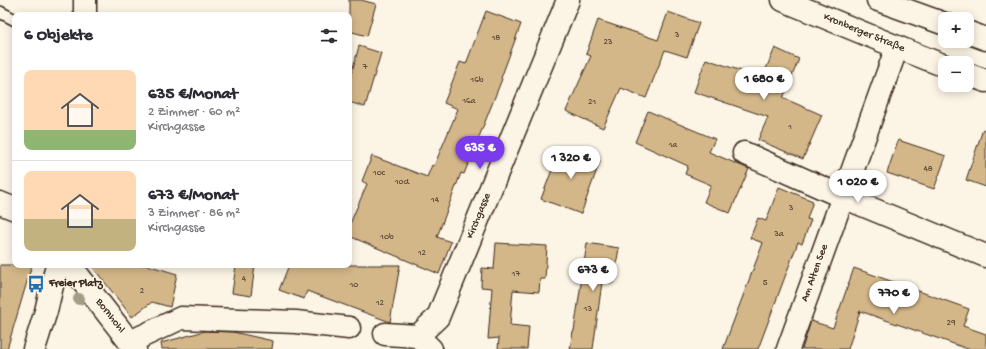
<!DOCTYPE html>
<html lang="de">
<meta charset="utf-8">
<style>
body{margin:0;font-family:"Gochi Hand",sans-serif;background:#f2f2f3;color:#2b2b33;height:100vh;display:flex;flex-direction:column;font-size:15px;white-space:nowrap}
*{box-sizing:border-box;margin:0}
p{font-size:13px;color:#7c7c81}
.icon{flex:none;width:22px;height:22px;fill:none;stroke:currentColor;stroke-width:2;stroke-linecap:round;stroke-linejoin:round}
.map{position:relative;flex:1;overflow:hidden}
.sheet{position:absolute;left:12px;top:12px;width:340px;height:256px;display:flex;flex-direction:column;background:#fff;border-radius:8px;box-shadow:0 2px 10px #0003}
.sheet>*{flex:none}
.controls{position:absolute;left:938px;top:12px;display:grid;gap:8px}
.controls a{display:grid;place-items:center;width:36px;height:36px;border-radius:8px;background:#fff;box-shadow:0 2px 10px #0003;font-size:20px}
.price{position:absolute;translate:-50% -34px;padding:0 9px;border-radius:14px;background:#fff;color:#222;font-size:13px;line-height:26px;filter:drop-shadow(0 1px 2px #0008)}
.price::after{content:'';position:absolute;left:50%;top:24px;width:12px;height:9px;margin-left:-6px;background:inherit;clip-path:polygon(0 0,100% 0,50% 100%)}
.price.selected{background:#7c3aed;color:#fff}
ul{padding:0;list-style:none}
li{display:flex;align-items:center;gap:12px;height:100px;padding:0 12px}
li+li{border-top:1px solid #e1e1e2}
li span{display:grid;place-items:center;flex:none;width:112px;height:80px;border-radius:8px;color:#555}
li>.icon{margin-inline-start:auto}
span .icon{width:48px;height:48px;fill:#fffc;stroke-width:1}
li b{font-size:17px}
h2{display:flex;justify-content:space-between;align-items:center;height:48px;padding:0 12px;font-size:17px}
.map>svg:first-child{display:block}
.building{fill:#d4b789;stroke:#3b2a1e}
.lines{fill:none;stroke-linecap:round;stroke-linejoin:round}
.lane-casing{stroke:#3b2a1e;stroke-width:14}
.street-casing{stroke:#3b2a1e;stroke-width:25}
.secondary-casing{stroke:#3b2a1e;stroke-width:25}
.lane{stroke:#fcf5e5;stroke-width:11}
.street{stroke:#fcf5e5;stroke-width:22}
.secondary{stroke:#fcf5e5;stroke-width:22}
.tree{fill:#a59c86}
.labels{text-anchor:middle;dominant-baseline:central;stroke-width:3;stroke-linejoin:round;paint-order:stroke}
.number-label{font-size:9px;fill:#614d39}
.street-label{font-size:11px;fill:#3b2a1e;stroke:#fcf5e5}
.poi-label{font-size:11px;font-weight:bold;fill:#3b2a1e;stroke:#fcf5e5;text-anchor:start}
</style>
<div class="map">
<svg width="986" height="349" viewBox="0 0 986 349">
<rect width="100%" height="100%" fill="#fcf5e5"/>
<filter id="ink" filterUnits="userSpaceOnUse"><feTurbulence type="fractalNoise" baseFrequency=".025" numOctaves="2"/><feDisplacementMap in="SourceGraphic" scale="8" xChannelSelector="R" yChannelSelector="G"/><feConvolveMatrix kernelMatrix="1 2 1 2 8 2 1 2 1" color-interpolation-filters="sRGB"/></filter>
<g filter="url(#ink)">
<g class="building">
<path d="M349,0H361L376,4L367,36L349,31Z"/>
<path d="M486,11L521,24L501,78L502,79L477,142L464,174L461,173L437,237L451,242L439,274L349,236V226L367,184L362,181L372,156L427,177L432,165L434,166L458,109L444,103L460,62L466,64Z"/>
<path d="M668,12L699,23L687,57L665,50L646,98L621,88L603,128L566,111L591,56L586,54L598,20L658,40Z"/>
<path d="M359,46L381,53L365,107L349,102V82Z"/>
<path d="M775,48L799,59L783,98L822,115L803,159L758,140L768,117L694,92L706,59L762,78Z"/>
<path d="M648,111L715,139L709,152L749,169L730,213L704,202L711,185L685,174L688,166L635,142Z"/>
<path d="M983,129L986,130V187L966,180Z"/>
<path d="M898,140L946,156L934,189L887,173Z"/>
<path d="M561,146L600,161L581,214L541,199Z"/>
<path d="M779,187L813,201L807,219L811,220L802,244L798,242L758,349H723L763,243L750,238L758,218L766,221Z"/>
<path d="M496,243L547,246L545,279H540L539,292L513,290L510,325L529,327L527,349H498L499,338L488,339L492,288L481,287L482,268L494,269Z"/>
<path d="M587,243L619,248L613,283L602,282L593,349H570L573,331H574Z"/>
<path d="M0,265H32L7,349H0Z"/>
<path d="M91,265H147L177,274L170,307L152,302L132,317Z"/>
<path d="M236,265H255L251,296L232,293Z"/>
<path d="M289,265H400L390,322L307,291L304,299L279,290Z"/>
<path d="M854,268L969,309L963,326L986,334V349H968L860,311L848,349H802L811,321L833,328Z"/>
<path d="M205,331L233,332L273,341L272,349H162L161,343Z"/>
</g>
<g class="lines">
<g class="lane-casing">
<path id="lane" d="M0,12L15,20"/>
</g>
<g class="street-casing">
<g id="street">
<path d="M878,0L945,24"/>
<path d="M967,32L986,39"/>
<path d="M744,153L843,197L986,256"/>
<path d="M0,203L15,209"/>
<path d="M70,265L135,349"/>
<path d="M385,334L418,336L438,317L568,0"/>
<path d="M418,336L431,349"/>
<path d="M130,342L181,318L296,322L349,328"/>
<path d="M788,349L897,47"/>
</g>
</g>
<g class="secondary-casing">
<g id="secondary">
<path d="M85,0V15"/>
<path d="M783,0L897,47L945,66"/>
<path d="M967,74L986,81"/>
<path d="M34,349L46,311L57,265"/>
</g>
</g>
<use href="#lane" class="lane"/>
<use href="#street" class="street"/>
<use href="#secondary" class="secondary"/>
</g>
<circle class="tree" cx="79" cy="299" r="6"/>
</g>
<defs>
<g id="bus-bare" transform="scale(1.38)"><path d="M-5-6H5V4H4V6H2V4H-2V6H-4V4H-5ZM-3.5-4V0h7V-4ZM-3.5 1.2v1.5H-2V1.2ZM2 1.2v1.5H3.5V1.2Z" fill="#1f6fb2" stroke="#fcf5e5" stroke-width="2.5" paint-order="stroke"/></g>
</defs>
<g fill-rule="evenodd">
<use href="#bus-bare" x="36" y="284"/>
</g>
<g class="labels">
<g class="number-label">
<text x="677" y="35">3</text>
<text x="496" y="38">18</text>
<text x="608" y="42">23</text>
<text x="365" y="67">7</text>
<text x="477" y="80">16b</text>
<text x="469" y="101">16a</text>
<text x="592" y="102">21</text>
<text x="790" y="127">1</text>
<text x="673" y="145">1a</text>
<text x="928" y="169">48</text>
<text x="379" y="173">10c</text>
<text x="402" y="182">10d</text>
<text x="435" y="200">14</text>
<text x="791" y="208">3</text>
<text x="779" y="234">3a</text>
<text x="387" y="237">10b</text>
<text x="422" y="253">12</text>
<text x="516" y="274">17</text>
<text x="244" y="279">4</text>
<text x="765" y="283">5</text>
<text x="354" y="285">10</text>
<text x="142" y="291">2</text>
<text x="380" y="303">12</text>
<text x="588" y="309">13</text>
<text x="951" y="323">29</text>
</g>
<g class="street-label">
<text transform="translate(864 33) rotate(22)">Kronberger Straße</text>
<text transform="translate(479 216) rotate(-68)">Kirchgasse</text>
<text transform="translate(815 273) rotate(-70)">Am Alten See</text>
<text transform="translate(110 316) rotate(52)">Bornhohl</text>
</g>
<g class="poi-label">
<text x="49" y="284">Freier Platz</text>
</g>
</g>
</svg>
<div class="controls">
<a>+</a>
<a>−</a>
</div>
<b class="price" style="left:764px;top:101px">1 680 €</b>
<b class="price selected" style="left:480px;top:170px">635 €</b>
<b class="price" style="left:571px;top:180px">1 320 €</b>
<b class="price" style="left:858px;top:204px">1 020 €</b>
<b class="price" style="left:593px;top:292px">673 €</b>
<b class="price" style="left:894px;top:315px">770 €</b>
<section class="sheet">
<h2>6 Objekte<svg class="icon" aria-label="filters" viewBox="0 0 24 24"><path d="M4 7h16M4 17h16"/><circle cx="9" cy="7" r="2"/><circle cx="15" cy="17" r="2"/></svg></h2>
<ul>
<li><span style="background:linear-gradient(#ffd9b3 75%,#8fb573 0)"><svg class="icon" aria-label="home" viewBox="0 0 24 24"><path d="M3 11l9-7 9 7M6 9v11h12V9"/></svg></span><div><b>635 €/Monat</b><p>2 Zimmer · 60 m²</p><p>Kirchgasse</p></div></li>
<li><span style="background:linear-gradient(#ffd9b3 60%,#c2b280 0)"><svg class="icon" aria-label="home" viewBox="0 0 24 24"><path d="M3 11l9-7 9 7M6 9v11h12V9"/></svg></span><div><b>673 €/Monat</b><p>3 Zimmer · 86 m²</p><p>Kirchgasse</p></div></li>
</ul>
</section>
</div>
